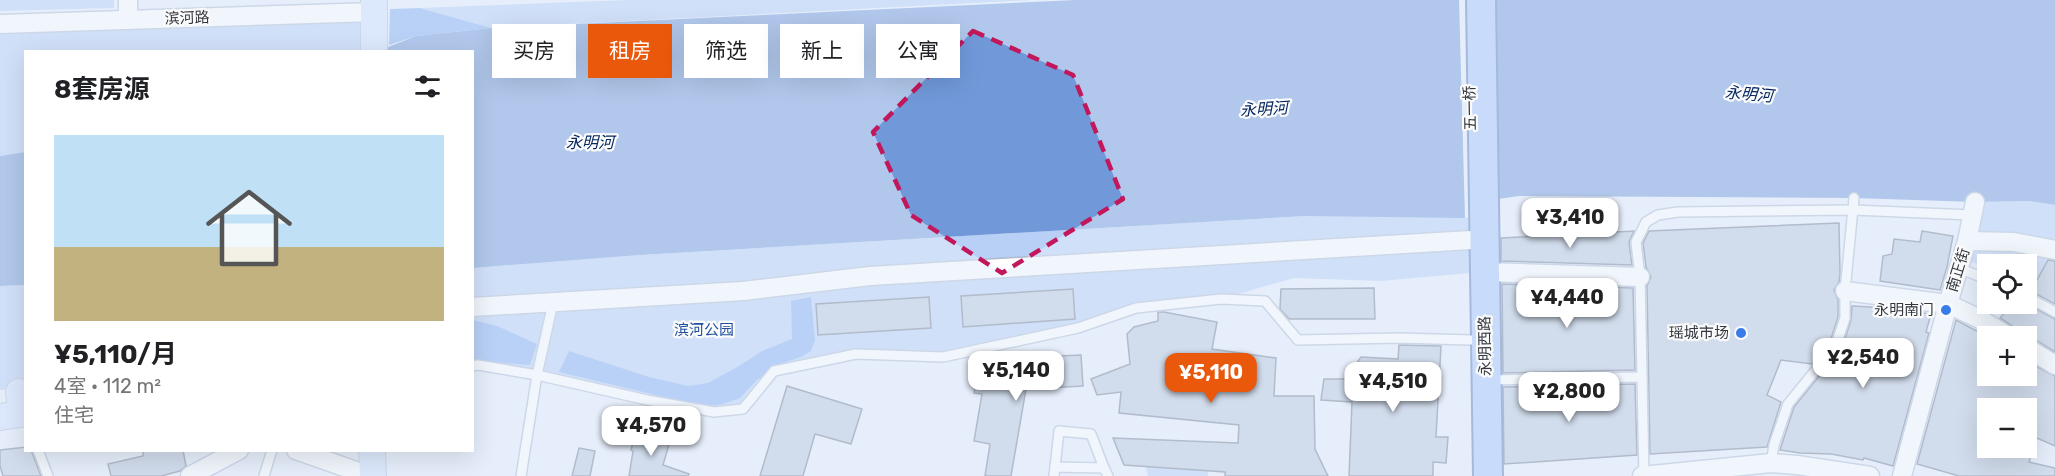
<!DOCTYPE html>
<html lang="zh">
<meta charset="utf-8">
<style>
body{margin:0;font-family:Rubik,"Noto Sans SC",sans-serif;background:#f6f6f6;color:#202124;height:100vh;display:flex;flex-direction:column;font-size:22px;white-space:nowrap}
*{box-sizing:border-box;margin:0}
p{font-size:20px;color:#757577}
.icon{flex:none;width:33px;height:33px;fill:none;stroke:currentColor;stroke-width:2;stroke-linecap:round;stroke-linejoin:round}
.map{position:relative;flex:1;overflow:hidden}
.sheet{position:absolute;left:24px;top:50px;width:450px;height:402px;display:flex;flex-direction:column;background:#fff;border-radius:0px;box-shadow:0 6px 24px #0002}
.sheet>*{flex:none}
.top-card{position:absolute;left:492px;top:24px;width:570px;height:54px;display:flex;gap:12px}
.buttons{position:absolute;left:1977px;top:254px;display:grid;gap:12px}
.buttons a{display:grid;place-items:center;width:60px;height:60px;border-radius:0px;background:#fff;box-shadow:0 6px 24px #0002;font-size:30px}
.price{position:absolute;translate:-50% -51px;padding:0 14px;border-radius:12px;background:#fff;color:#222;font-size:20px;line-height:39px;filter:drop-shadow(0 2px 3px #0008)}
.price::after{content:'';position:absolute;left:50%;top:36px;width:18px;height:14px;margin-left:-9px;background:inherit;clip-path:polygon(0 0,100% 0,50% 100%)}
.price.current{background:#ea580c;color:#fff}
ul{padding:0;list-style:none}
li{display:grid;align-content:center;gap:12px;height:318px;padding:0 30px}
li+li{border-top:2px solid #e0e0e0}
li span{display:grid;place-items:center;height:186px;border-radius:0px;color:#555}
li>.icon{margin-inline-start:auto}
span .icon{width:108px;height:108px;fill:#fffc;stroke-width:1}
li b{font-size:26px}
h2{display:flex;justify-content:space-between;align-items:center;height:72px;padding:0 30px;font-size:26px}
.pill{padding:0 21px;border-radius:0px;background:#fff;box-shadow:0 6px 24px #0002;font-size:21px;line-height:54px}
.pill.current{background:#ea580c;color:#fff}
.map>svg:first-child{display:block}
.green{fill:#b8cff6}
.forest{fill:#84adef}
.water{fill:#7199da}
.pier{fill:#e6eefb}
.building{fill:#b8c5d9;stroke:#727d90;stroke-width:1.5;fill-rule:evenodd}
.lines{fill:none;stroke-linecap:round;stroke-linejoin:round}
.service-casing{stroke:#aebbcf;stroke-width:12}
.minor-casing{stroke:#aebbcf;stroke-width:21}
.secondary-casing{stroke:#aebbcf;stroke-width:28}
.primary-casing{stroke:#5579b5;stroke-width:32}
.service{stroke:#fff;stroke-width:9}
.minor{stroke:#fff;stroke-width:18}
.secondary{stroke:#d1e1fc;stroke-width:26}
.primary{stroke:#a4c4f8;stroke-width:28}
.marked{fill:none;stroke:#c2185b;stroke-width:4.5;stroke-dasharray:12 8;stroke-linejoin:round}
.poi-dot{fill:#387be9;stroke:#fbfbfb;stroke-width:2}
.labels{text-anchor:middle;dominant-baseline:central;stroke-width:4.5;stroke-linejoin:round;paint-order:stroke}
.street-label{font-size:15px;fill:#333840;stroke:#fbfbfb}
.poi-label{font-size:15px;fill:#333840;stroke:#fbfbfb;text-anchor:end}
.park-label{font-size:15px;fill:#22519f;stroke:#fbfbfb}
.water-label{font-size:16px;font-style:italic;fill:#052861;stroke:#fbfbfb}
</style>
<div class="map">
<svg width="2055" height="476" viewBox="0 0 2055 476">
<rect width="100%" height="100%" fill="#e6eefb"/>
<g class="green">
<path d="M0,0H114V8L0,11Z"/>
<path d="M628,0H1033L491,28L420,8Z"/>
<path d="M374,12V51H26L25,152L0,156V26Z"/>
<path d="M2029,201L2055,205V294L2027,283L2026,264H1988L1987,268L1962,258L1975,202Z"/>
<path d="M1305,216H1471L1470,273L1381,281L1294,278L1221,299L1136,308L1078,328L943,357L855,354L775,371L743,409L714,412L473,366V268L640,255Z"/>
<path d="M25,285V388L0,390V286Z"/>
<path d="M1146,467L1208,471V476H1148Z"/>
</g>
<g class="forest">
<path d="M420,8L491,28L416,36L389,45L390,9Z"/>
<path d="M811,297L815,340L811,351L801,357L783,363L757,380L740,398L720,405L702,406L559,372L569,351L649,377L688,386L708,383L739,366L762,351L792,339L791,301Z"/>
<path d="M473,320L497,326L537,344L530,365L473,361Z"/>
</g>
<g class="water">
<path d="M1076,0H2055V205L2029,201L1975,202L1854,198L1519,196L1498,199L1481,214L1465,218L1305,216L640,255L473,268L472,51H378L416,36L491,28Z"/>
<path d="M25,152V285L0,286V156Z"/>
</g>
<path class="pier" d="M1459,0H1491L1471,217L1465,218Z"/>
<g class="building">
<path d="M1839,223L1840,274L1839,282L1834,290L1838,300V317L1830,342L1812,364L1781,360L1767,395L1781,402L1767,447L1650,454L1647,286L1651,277L1646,267L1643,243L1649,231Z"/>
<path d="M1634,231L1629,242L1632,265L1501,261V238Z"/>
<path d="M1922,231L1953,236L1947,267L1940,290L1880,281L1883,256L1892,254L1894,239L1920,242Z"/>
<path d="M2048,260L2055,261V304L2031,291Z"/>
<path d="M1502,284L1633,288L1635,370L1503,373Z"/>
<path d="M1374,288L1375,319H1289L1280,309L1281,289Z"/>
<path d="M1073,289L1075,319L963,327L961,296Z"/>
<path d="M929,297L931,328L818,335L816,304Z"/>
<path d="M2013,303H2025L2055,319V352L2031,337L2019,336L2014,327L2000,318Z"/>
<path d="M1852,306L1889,308L1931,314L1926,332L1929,333L1893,466L1864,458L1863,460L1831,454L1800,453L1780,450L1794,407L1842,348L1851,320Z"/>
<path d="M1158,312H1164L1217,322L1212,349L1276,358L1274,396H1314L1315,449L1328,476H1225V472L1124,465L1113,438L1238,443L1239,425L1119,413L1121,392L1097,395L1091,379L1130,364L1127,334L1134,327L1158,321Z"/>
<path d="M1956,320L1988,337V375H2026V361L2055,376V446L2037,438L2029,462L2055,468V476H1959L1917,464ZM1998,401L2015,408H2026V447H1988V408H1995Z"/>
<path d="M1399,345L1441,346L1436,437H1448L1446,463L1433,462V476H1349L1352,402L1321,400L1324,379H1345L1361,357L1398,359Z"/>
<path d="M1081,355L1083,386L1026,389L1011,476H985L990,444L974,441L982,394L974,393L980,362L1018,370L1017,358Z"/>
<path d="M1635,384L1637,455L1504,464L1503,387Z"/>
<path d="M787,386L862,409L851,444L815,434L803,476H760Z"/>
<path d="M636,431L670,441L663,465L689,474L688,476H629L633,451L631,450Z"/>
<path d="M26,447V450H31L41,476H3L0,466V450Z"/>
<path d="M579,448L595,451L590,476H572Z"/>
<path d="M143,450H183L186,466L180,471L161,476H111L108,464L143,456Z"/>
</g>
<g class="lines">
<g class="service-casing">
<g id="service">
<path d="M1959,268L1988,280"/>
<path d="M2026,296L2055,312"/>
<path d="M472,366L478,365L537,375L647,400L714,412L743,409L774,371L856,354L943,357L1078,328L1136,308L1221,299L1265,301L1298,340L1399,338L1471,340"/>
<path d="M1491,380L1642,377"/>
<path d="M38,450L48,476"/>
<path d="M1771,463L1774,445L1788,404L1836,345L1845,318V291L1854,198"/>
<path d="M1055,467L1059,431L1091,434L1104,468"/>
<path d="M264,476L272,450"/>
<path d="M521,476L537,375L553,303"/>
<path d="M1054,476L1055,467L1104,468L1108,476"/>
<path d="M1644,476L1640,277L1636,242L1646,222L1658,215L1678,212L1853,210L1972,215"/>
</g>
</g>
<g class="minor-casing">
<g id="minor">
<path d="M128,0V20"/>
<path d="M0,24L374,12"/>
<path d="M1967,241L2014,242L2055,250"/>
<path d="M1484,272L1640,277"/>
<path d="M1845,291L1948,304L1978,318L2008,336"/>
<path d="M472,307L743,291L870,276L1471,240"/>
<path d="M2026,347L2055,365"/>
<path d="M296,450L370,476"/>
<path d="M190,476L239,450"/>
<path d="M1642,476L1771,463L1797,465L1870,476"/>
<path d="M1902,476L1948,304L1967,241L1975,202"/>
</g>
</g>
<g class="secondary-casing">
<g id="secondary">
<path d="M374,51V0"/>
<path d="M0,417L21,414L19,392"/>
<path d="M372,450L373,476"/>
</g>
</g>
<g class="primary-casing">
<path id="primary" d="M1481,0L1488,476"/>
</g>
<use href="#service" class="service"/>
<use href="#minor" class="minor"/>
<use href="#secondary" class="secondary"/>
<use href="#primary" class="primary"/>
</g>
<path d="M0 0H2055V476H0ZM973,31L1073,75L1123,199L1002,273L911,215L873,132Z" fill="#e6eefb" fill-opacity=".55" fill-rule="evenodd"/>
<path class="marked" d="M973,31L1073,75L1123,199L1002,273L911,215L873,132Z"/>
<g class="poi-dot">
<circle cx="1946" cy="310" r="6"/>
<circle cx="1741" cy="333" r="6"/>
</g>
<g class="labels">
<g class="street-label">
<text transform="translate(187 18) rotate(-2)">滨河路</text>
<text transform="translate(1470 108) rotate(-91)">五一桥</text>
<text transform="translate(1958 270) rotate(-73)">南正街</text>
<text transform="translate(1485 346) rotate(-91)">永明西路</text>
</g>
<g class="poi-label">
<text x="1934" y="310">永明南门</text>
<text x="1729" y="333">瑶城市场</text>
</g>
<g class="park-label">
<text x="704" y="330">滨河公园</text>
</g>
<g class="water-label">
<text transform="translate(1749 94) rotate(5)">永明河</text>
<text transform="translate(1264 109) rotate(-3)">永明河</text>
<text x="590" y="142">永明河</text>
</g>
</g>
</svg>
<div class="buttons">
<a><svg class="icon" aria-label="locate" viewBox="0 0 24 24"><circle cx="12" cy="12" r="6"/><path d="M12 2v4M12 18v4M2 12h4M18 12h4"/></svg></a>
<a>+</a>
<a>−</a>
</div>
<b class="price" style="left:1570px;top:249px">¥3,410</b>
<b class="price" style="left:1567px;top:329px">¥4,440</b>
<b class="price" style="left:1863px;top:389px">¥2,540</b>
<b class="price" style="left:1016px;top:402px">¥5,140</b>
<b class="price current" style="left:1211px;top:404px">¥5,110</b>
<b class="price" style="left:1393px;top:413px">¥4,510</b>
<b class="price" style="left:1569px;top:423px">¥2,800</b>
<b class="price" style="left:651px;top:457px">¥4,570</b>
<div class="top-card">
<a class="pill">买房</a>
<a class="pill current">租房</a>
<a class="pill">筛选</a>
<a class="pill">新上</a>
<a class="pill">公寓</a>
</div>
<section class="sheet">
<h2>8套房源<svg class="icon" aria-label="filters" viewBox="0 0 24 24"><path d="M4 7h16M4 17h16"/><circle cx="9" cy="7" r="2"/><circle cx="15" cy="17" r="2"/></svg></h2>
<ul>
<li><span style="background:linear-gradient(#bfe0f5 60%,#c2b280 0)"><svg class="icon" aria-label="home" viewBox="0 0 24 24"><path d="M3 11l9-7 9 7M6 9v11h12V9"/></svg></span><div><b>¥5,110/月</b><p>4室 · 112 m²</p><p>住宅</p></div></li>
</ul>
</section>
</div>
